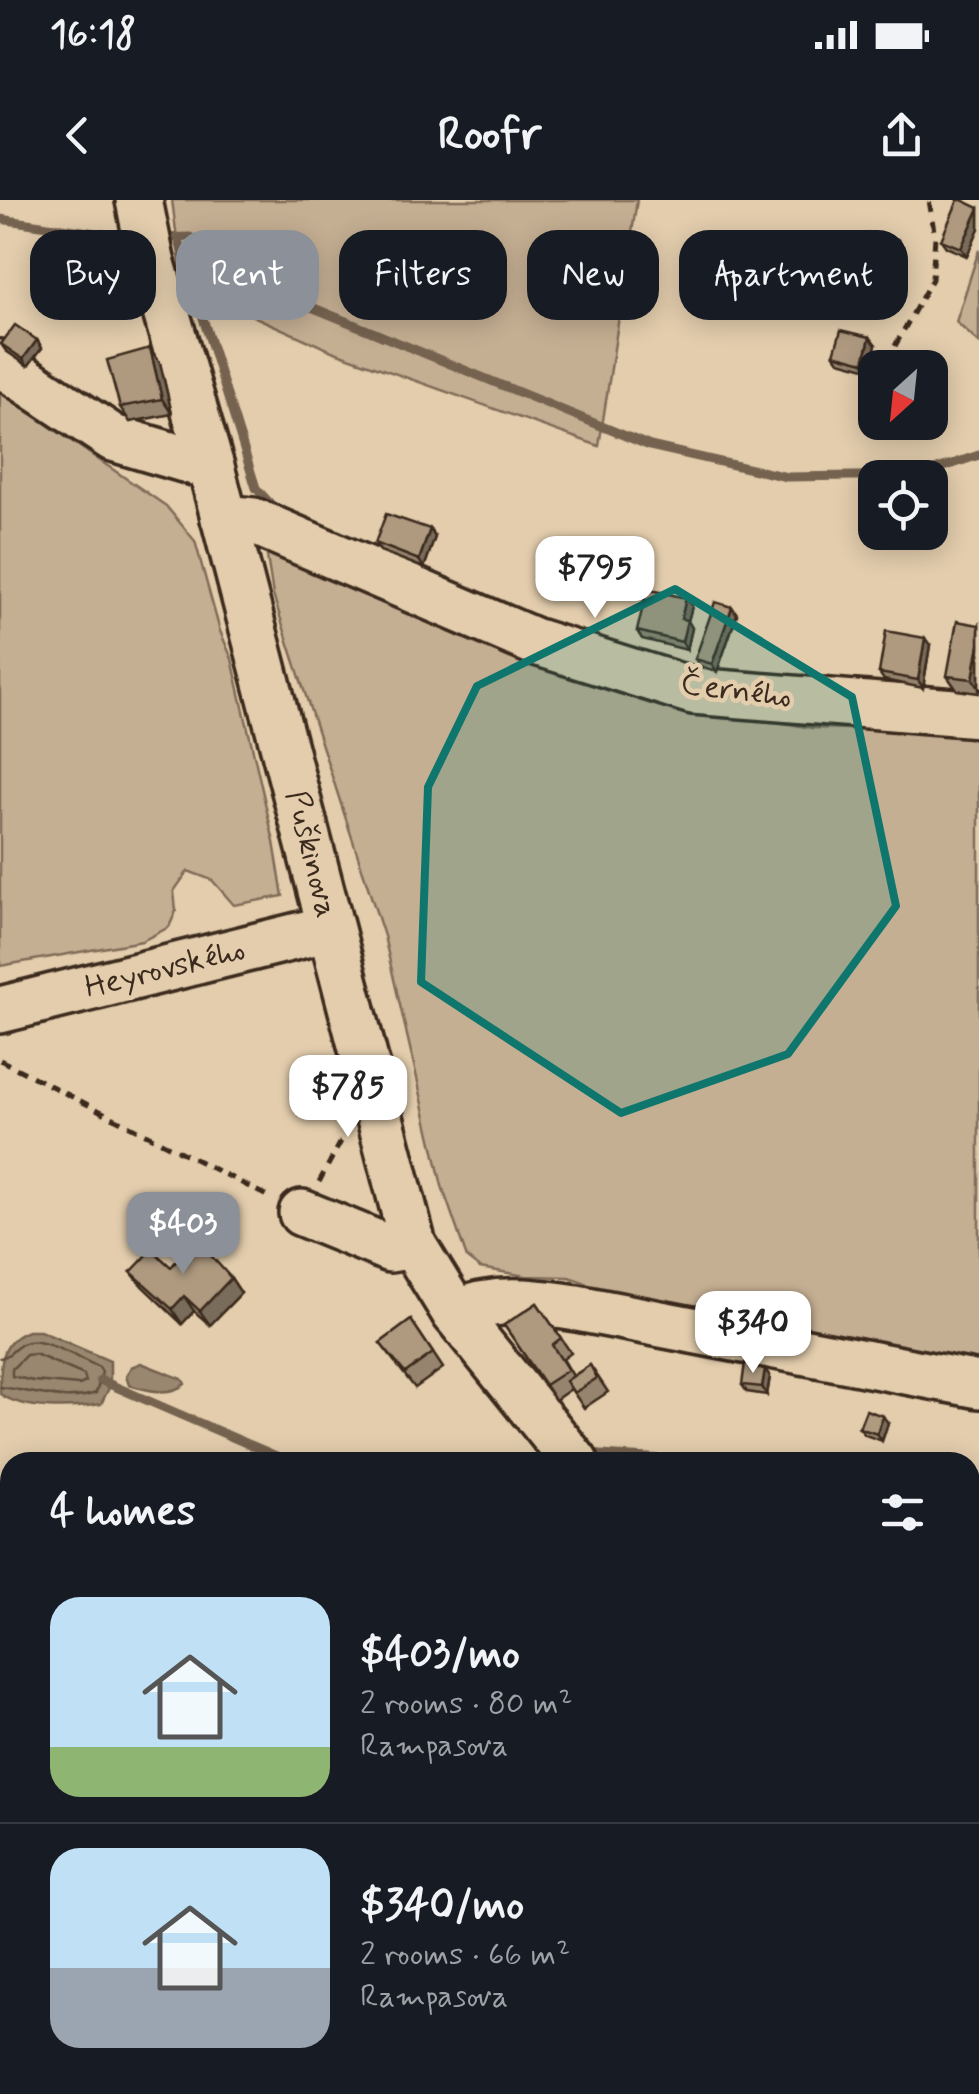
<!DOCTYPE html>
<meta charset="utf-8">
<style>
body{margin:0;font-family:Mynerve,sans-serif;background:#20242c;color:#f1f3f6;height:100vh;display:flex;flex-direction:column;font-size:38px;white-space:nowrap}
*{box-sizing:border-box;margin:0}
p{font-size:32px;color:#9ea1a6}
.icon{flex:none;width:55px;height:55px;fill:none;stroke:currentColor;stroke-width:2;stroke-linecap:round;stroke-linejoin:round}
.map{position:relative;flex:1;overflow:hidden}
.panel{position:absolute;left:0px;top:1252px;width:980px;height:642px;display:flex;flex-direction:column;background:#171b24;border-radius:30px 30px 0 0;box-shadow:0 5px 25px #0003}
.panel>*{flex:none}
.hud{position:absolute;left:30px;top:30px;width:920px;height:90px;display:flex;gap:20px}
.needle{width:65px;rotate:207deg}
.controls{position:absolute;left:858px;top:150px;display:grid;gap:20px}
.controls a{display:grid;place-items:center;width:90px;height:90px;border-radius:20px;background:#171b24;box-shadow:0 5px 25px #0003;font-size:50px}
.price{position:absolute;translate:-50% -85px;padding:0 22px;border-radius:20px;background:#fff;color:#222;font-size:32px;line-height:65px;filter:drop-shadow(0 2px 5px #0008)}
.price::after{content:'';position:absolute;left:50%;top:60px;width:30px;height:22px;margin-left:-15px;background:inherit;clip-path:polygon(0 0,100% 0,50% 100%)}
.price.active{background:#8c9099;color:#fff}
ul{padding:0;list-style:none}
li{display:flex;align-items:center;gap:30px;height:250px;padding:0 50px}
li+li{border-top:2px solid #363941}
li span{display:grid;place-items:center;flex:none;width:280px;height:200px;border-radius:30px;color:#555}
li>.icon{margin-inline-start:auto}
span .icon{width:120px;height:120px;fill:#fffc;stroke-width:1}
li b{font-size:42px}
h2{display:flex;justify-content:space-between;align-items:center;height:120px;padding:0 50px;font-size:42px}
.chip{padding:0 35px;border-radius:30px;background:#171b24;box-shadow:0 5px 25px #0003;font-size:35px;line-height:90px}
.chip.active{background:#8c9099;color:#fff}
.status{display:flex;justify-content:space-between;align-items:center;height:70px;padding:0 50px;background:#171b24;direction:ltr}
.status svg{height:28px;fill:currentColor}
header{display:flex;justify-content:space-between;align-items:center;height:130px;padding:0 50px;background:#171b24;font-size:45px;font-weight:700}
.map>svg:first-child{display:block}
.green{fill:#c5af93;stroke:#806c58;stroke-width:2.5}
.water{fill:#9a876f;stroke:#74624f;stroke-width:2.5}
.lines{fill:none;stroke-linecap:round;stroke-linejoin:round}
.shore{stroke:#614f3e;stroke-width:2.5}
.stream{stroke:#74624f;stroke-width:9}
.minor-casing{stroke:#3b2a1e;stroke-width:52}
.path{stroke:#3b2a1e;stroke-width:5;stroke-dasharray:10 8;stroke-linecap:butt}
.minor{stroke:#e3cdad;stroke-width:45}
.wall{fill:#96846e;stroke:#3b2a1e;stroke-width:2.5}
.shaded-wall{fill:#7a6c5a;stroke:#3b2a1e;stroke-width:2.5}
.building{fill:#af9a80;stroke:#3b2a1e;stroke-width:2.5}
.marked{fill:#0f766e;fill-opacity:0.2;stroke:#0f766e;stroke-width:8;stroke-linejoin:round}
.labels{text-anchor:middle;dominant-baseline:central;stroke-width:9;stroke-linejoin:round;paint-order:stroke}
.street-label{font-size:32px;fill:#3b2a1e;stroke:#e3cdad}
</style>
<div class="status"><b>16:18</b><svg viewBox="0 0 49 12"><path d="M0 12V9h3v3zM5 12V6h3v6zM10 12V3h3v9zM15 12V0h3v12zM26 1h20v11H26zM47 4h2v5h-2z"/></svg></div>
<header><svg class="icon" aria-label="back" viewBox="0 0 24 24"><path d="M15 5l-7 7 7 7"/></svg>Roofr<svg class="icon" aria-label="share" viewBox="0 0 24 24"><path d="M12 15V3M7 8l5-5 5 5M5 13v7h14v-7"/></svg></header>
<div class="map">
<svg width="979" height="1894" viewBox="0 0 979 1894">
<rect width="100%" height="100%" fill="#e3cdad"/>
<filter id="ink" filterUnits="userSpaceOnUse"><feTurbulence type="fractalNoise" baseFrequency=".01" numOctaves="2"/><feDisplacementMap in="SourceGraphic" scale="20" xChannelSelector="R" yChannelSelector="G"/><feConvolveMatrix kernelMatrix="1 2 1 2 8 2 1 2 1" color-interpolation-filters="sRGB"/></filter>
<g filter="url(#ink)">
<g class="green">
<path d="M172,0H637L599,246L332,151L183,85Z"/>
<path d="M979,50V143L956,122Z"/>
<path d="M0,192L166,306L195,341L220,431L232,459L274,642L283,696L234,705L212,680L188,671L174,691L176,711L169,727L142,741L0,766Z"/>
<path d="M266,350L660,502L812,528L979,532V1165L595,1092L584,1082L569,1077L526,1076L480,1068L467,1058L442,986L384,736L273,395Z"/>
</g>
<g class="water">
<path d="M28,1131H40L110,1161V1186L101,1204C72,1209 25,1211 0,1194C0,1166 0,1141 28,1131Z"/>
<path d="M141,1163L182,1179L185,1184C169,1197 147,1190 129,1185L126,1176L131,1167Z"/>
</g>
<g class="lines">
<g class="shore">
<path d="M35,1154L84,1175L86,1182L79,1185L33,1181L12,1176V1169L26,1155Z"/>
<path d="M0,1158C13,1156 15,1144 28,1142C44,1138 82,1160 99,1167L102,1172L96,1193C64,1204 31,1190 0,1187"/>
</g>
<g class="stream">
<path d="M0,19L130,38"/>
<path d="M160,38L190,37L275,92L650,246L787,277L920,275L979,255"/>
<path d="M178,38L256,288L278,312"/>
<path d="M100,1180L290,1262"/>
<path d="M585,1254L664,1259L670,1262"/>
<path d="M970,1486L979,1490"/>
</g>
<g class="minor-casing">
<g id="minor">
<path d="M139,0L151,60L211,267L413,1045L455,1113L575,1262"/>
<path d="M0,163L113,238L211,267"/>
<path d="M224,318L253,321L533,441L693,491L979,514"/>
<path d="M0,810L330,728"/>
<path d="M302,1013L390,1049L413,1045"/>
<path d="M455,1113C496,1096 534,1102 577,1108L979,1185"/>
<path d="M0,1517L10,1522"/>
<path d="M970,1715L979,1718"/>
<path d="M781,1894V1885"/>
</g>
</g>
<g class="path">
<path d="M895,146L932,79L935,37L929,0"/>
<path d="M0,860L271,998"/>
<path d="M319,982L345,934"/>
</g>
<use href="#minor" class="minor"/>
</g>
<g class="wall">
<path d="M979,8V28L967,56L946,47L941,40Z"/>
<path d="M903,47L897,72L867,65L862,58Z"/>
<path d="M870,137L876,145L869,169L839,161L834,154Z"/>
<path d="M37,140L42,148L28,166L6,151L1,144Z"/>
<path d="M150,148L160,163L172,214L130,222L120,207Z"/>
<path d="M430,329L435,337L424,368L380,351L375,343Z"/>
<path d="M692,406L688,421L692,428L687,450L642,439L637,431Z"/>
<path d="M732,407L737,414L717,472L700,466L695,459Z"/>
<path d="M979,425V493L957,490L947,476Z"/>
<path d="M930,445L923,488L884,480L879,473Z"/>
<path d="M171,1067L231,1078L241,1093L210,1125L194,1111L182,1124L142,1086L131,1072Z"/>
<path d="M537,1103L571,1153L563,1159L573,1176L590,1165L608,1192L584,1208L571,1189L555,1200L504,1125Z"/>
<path d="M411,1120L443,1168L415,1188L380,1143Z"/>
<path d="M753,1164L756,1168L770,1176L767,1195L747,1192L742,1185Z"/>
<path d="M888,1223L882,1241L865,1235L859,1228Z"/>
</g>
<g class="shaded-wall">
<path d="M979,8V28L967,56L961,48Z"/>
<path d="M898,40L903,47L897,72L892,65Z"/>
<path d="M870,137L876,145L869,169L864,162Z"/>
<path d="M37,140L42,148L28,166L23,159Z"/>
<path d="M150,148L160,163L172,214L162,199Z"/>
<path d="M430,329L435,337L424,368L419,360Z"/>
<path d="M686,398L692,406L688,421L692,428L687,450L682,442L681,419Z"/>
<path d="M732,407L737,414L717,472L712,464Z"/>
<path d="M925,438L930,445L923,488L918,480Z"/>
<path d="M979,444V488L973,479Z"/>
<path d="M231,1078L241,1093L210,1125L200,1111Z"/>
<path d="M184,1096L194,1111L182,1124L172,1109Z"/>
<path d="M765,1169L770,1176L767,1195L762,1187Z"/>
<path d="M883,1216L888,1223L882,1241L877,1234Z"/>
<path d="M334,1885H356L353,1894H332Z"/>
</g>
<g class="building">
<path d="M958,0H962L979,8L961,48L941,40Z"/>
<path d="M868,33L898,40L892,65L862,58Z"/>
<path d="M15,125L37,140L23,159L1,144Z"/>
<path d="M841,130L870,137L864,162L834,154Z"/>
<path d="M150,148L162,199L120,207L107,160Z"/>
<path d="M386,314L430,329L419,360L375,343Z"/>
<path d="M647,389L686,398L681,419L687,420L682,442L637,431Z"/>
<path d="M715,402L732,407L712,464L695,459Z"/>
<path d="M957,421L979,425V444L973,479L947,476Z"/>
<path d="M886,431L925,438L918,480L879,473Z"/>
<path d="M196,1039L231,1078L200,1111L184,1096L172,1109L131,1072L152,1050L171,1067Z"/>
<path d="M537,1103L561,1138L552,1145L568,1170L545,1185L504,1125Z"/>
<path d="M411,1120L433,1153L405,1173L380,1143Z"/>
<path d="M745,1163L753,1164V1168L765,1169L762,1187L742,1185Z"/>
<path d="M590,1165L597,1178L574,1193L566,1181Z"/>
<path d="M866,1210L883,1216L877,1234L859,1228Z"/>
<path d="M0,1883L17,1890L15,1894H0Z"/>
<path d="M277,1885H334L332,1894H285L275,1891Z"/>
</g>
</g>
<path class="marked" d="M675,389L852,497L896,706L788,854L621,913L421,782L428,587L477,486Z"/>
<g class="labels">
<g class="street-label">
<text transform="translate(736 491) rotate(7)">Černého</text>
<text transform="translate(311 654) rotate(76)">Puškinova</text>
<text transform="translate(165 769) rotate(-14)">Heyrovského</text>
</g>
</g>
</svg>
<div class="controls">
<a><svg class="needle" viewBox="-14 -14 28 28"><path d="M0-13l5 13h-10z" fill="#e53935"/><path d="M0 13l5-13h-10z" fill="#9ea1a6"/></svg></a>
<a><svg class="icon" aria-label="locate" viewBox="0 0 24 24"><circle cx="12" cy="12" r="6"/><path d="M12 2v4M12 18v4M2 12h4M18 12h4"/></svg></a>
</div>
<b class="price" style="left:595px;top:421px">$795</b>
<b class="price" style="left:348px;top:940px">$785</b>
<b class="price active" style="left:183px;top:1077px">$403</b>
<b class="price" style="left:753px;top:1176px">$340</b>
<div class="hud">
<a class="chip">Buy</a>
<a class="chip active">Rent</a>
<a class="chip">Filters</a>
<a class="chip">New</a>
<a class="chip">Apartment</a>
</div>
<section class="panel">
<h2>4 homes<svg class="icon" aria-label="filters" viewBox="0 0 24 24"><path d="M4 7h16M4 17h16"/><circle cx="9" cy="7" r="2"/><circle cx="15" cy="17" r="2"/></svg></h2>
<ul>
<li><span style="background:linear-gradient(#bfe0f5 75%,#8fb573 0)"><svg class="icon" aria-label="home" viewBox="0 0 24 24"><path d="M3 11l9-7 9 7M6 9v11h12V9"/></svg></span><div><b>$403/mo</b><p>2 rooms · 80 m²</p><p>Rampasova</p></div></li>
<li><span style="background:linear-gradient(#bfe0f5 60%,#9aa5b1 0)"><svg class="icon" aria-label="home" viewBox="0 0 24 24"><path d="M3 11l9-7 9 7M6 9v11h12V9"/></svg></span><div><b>$340/mo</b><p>2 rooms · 66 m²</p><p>Rampasova</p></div></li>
</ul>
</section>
</div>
